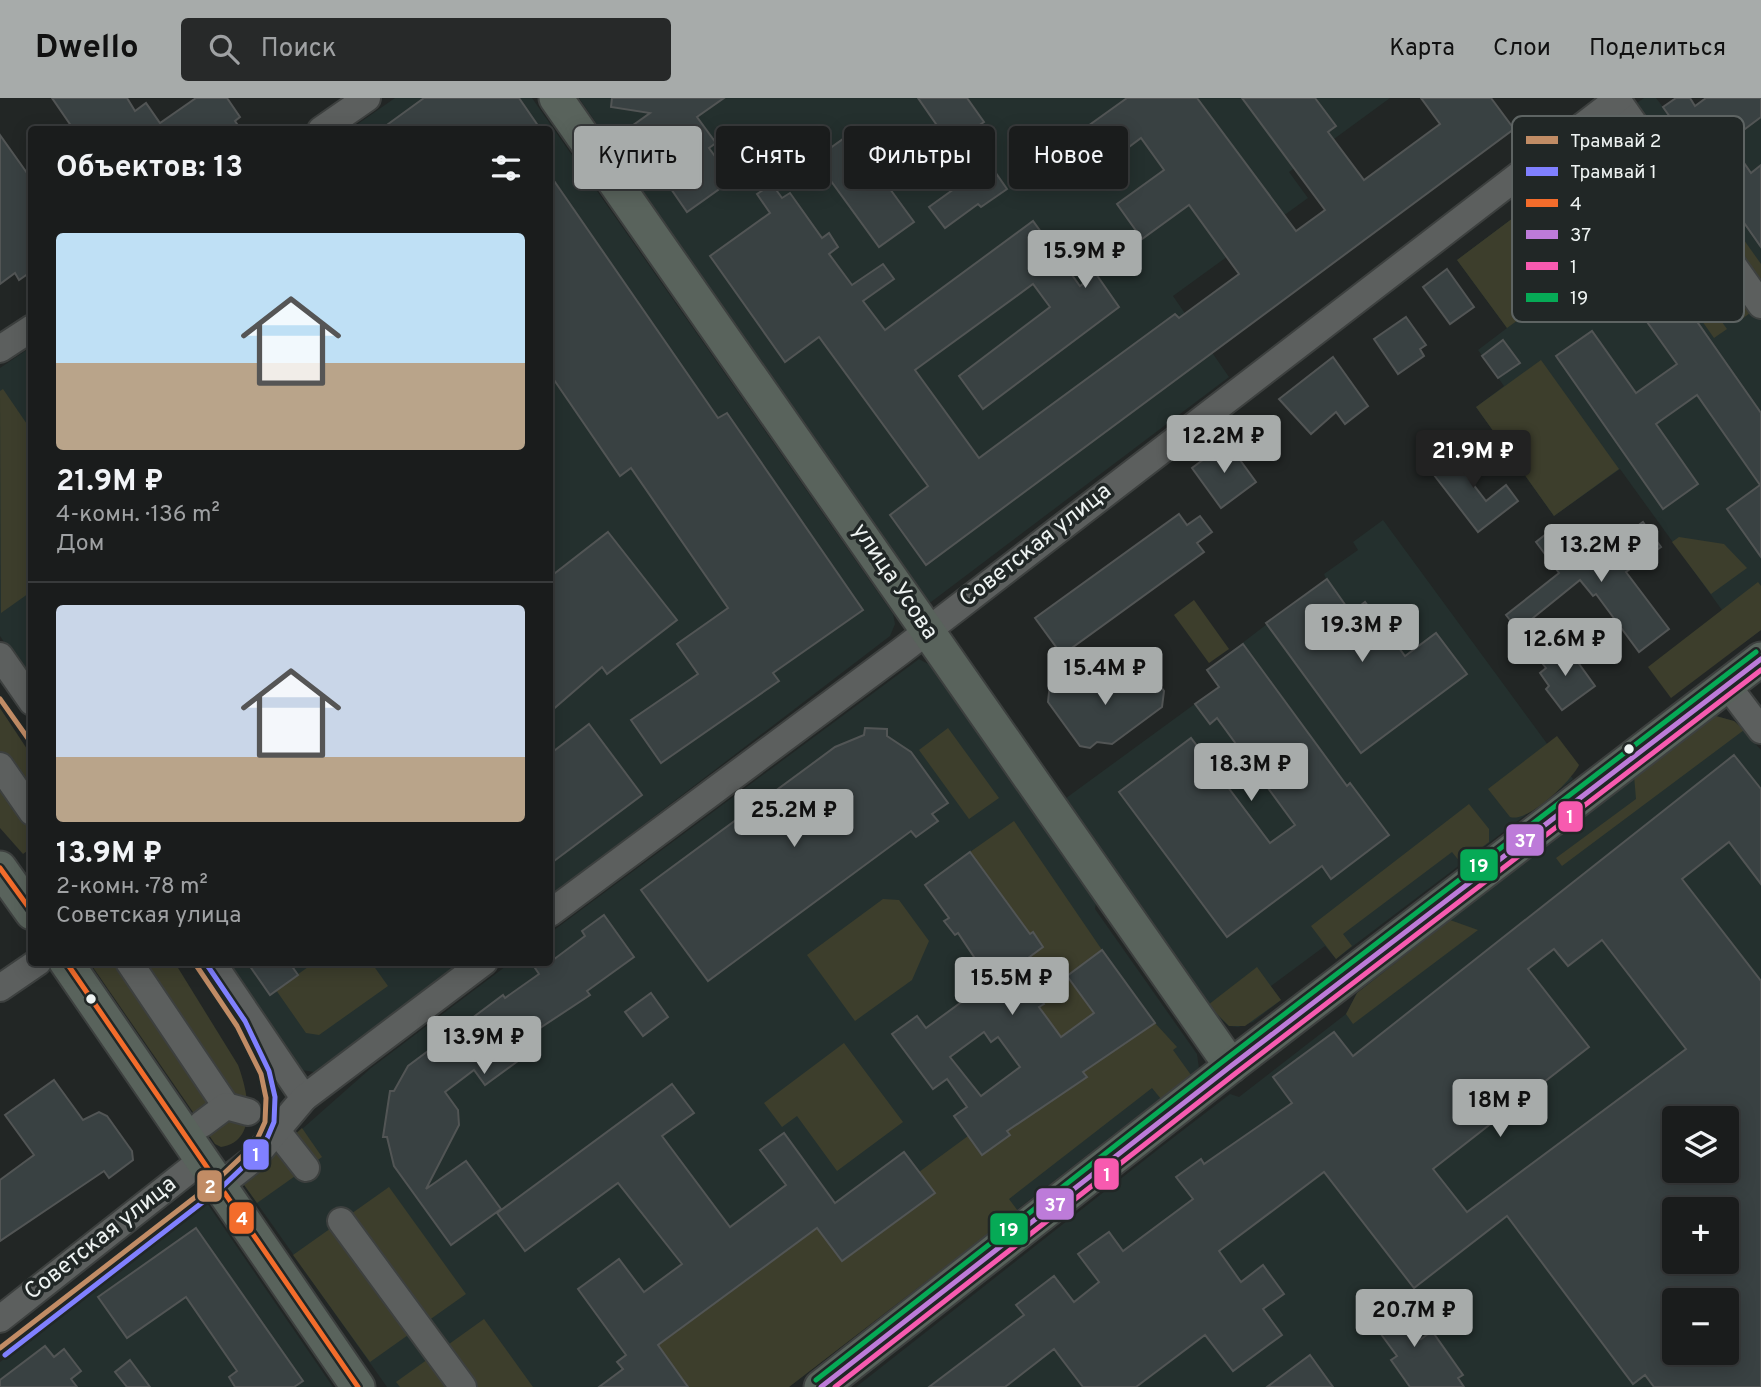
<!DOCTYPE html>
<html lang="ru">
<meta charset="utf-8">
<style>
body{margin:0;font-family:Overpass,sans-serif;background:#272929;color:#f1f3f6;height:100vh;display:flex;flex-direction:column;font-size:26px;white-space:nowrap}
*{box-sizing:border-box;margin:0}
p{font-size:23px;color:#9fa1a3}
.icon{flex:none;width:38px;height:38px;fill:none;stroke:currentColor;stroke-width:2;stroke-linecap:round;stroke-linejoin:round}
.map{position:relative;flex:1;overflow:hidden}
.side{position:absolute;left:28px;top:28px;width:525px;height:840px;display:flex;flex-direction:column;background:#1a1c1c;border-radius:7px;box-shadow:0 4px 18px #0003,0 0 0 2px #383a3b}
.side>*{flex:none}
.banner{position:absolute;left:574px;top:28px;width:665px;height:63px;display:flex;gap:14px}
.controls{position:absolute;left:1662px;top:1008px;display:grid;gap:14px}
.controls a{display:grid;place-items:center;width:77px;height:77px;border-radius:7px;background:#1a1c1c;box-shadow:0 4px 18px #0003,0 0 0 2px #383a3b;font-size:35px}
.price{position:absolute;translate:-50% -60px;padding:0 16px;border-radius:7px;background:#a7abaa;color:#111;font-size:23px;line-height:46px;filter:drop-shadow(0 2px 4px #0008)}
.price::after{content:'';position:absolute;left:50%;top:42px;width:21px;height:16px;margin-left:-10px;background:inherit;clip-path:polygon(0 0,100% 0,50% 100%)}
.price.current{background:#222;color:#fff}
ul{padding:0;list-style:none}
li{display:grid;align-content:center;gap:14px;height:371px;padding:0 28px}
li+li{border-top:2px solid #383a3b}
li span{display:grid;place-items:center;height:217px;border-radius:7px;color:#555}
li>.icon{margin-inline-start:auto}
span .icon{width:126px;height:126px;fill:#fffc;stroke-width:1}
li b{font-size:30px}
h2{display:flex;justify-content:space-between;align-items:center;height:84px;padding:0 28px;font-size:30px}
.tag{padding:0 24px;border-radius:7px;background:#1a1c1c;box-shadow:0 4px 18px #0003,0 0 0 2px #383a3b;font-size:24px;line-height:63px}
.tag.current{background:#a7abaa;color:#111}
header{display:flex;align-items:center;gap:42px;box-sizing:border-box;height:98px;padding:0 35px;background:#a7abaa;color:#111}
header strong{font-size:33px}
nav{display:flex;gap:38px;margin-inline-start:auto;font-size:24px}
.search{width:490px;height:63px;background:#272929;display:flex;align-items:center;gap:18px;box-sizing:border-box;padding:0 24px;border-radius:7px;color:#9fa1a3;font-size:26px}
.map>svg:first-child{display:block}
.built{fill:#24302e;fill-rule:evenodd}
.green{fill:#3d3e2c}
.building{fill:#394142;stroke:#525555;stroke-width:2;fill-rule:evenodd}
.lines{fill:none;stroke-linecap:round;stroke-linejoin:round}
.minor-casing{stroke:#3d403f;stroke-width:30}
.major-casing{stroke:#3d403f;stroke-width:37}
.minor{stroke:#5c5f5e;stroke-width:26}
.major{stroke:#59635c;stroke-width:33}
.bus-1-casing{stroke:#212726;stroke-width:10}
.bus-2-casing{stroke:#212726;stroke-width:10}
.bus-3-casing{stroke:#212726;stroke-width:10}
.bus-4-casing{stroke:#212726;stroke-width:10}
.bus-1{stroke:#f36c2b;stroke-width:5}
.bus-2{stroke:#bd7bd9;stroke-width:5}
.bus-3{stroke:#f75aaf;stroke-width:5}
.bus-4{stroke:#06aa56;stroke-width:5}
.tram-1-casing{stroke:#212726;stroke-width:10}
.tram-2-casing{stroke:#212726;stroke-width:10}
.tram-1{stroke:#c18c65;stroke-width:5}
.tram-2{stroke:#8080ff;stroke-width:5}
.bus-dot{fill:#eef3f2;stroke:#212726;stroke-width:2.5}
.labels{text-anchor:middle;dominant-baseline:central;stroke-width:7;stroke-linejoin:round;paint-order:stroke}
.street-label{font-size:23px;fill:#eef3f2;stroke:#212726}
.key{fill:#212726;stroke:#5e6463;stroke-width:2}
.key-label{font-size:19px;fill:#eef3f2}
.line-badge{stroke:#212726;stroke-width:2.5}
.badge-label{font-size:19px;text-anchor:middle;font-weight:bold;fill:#fff}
</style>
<header>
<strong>Dwello</strong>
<div class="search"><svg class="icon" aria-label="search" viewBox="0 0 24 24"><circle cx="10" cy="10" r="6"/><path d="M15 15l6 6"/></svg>Поиск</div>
<nav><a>Карта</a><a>Слои</a><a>Поделиться</a></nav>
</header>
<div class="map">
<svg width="1761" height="1289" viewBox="0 0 1761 1289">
<rect width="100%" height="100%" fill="#222625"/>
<g class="built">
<path d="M395,0H532L893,516L895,526L890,538L550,798V32H349Z"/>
<path d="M579,0H1390L1289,74L1308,100L1173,198L1229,279L931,504L924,503L918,497Z"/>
<path d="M1644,0H1656L1663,9L1676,0H1690L1695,8L1706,0H1761V532L1745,544L1620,371L1554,418L1476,309L1504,288L1478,252L1507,230L1457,162L1529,108L1539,110L1567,141V159L1559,167L1558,175L1567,187L1650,126L1588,40Z"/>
<path d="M31,249V584L0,538V270Z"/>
<path d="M1383,422L1573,681L1336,861L1325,848L1271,888L1281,902L1253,924L1238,929L1229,928L1216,917L1062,703L1218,589L1207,572L1326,481L1324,476L1358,452L1353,444Z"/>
<path d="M919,561L932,568L1097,799L1095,811L1197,956L1199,970L789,1289H387L242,1084L371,970L510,865L550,864V835Z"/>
<path d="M1716,618L1734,623L1761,652V1289H856L1161,1049L1230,996L1239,999L1346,916L1357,895L1634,677ZM1675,1020H1727V1073H1675ZM1675,1111H1727V1164H1675ZM1675,1202H1727V1255H1675Z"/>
<path d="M222,865H463L328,968L314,974L296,971Z"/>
<path d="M207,1105L333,1289H0V1264Z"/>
</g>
<g class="green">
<path d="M1707,90L1761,166V196L1693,100Z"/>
<path d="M1529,108C1549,111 1565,132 1568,151L1545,169L1561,191L1507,230L1457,162Z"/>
<path d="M1695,129L1754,212L1742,221L1683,137Z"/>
<path d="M1667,148L1727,231L1714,240L1655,156Z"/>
<path d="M1541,262L1619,371L1554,418L1476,309Z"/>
<path d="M3,291L31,332L32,493L1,515L0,293Z"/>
<path d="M1679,439L1724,446L1747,470L1711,496L1672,444Z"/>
<path d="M1758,484L1761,488V532L1671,600L1648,569Z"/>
<path d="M1194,502L1229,551L1209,565L1174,517Z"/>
<path d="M0,610L31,657V750L23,756L0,730Z"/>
<path d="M1716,618L1734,623L1744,632L1562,768L1556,760L1636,701L1634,677Z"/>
<path d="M948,630L999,700L969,721L919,652Z"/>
<path d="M1557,638L1579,667C1572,682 1528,725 1510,719L1488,691Z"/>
<path d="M1469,706L1489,731V744L1461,765L1452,754L1343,836L1352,848L1336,861L1311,828Z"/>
<path d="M1014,723L1102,852L1067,878L1101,910L1061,939L1039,909L1044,905L1014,870L1043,848L1033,834L1030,836L970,754Z"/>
<path d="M883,801L899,802L929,843L912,882L855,923L807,857Z"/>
<path d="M1450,822L1478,832L1353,926L1346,916L1357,895Z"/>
<path d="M315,864L363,865L368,869L373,867L388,888L319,937L306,935L276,892Z"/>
<path d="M90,865H175L238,967C247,991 260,1043 221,1049L215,1046Z"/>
<path d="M1257,869L1281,902L1245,928H1229L1208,907Z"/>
<path d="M1155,925L1177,949L1173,952L1191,977L1161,1001L1152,990L1009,1101L1018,1113L789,1289H676L684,1283L658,1247L817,1130L842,1163L934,1095L919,1074L968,1038L983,1057L1009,1037L1007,1033L1086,979L1083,974Z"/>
<path d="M844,945L903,1024L837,1073L797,1018L782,1029L764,1005Z"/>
<path d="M302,1030L322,1059L257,1105L242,1084Z"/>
<path d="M389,1089L466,1196L370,1264L293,1157Z"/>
<path d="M484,1221L533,1289H400L396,1284Z"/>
</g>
<g class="building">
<path d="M52,0H127L135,13L146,5L160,25L196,0H227L240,19L235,23L241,32H74Z"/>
<path d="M424,0H519L541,32H380Z"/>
<path d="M612,0H724L697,19L716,45L709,50L732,82L687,114L629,30L650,15L611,9Z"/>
<path d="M918,0H967L984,24L968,35L1007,91L981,109L978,106L945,130L929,109L972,78Z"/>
<path d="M1127,0H1197L1296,133L1325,112L1242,0H1315L1336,28L1328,34L1364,82L1440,26L1421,0H1491L1514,31L926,467L890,417L928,388L819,239L785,264L710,158L770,115L757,96L772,86L782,100L790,95L822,140L829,135L838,149L829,156L852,187L883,166L894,181L863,203L885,232L1033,123L1080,188L1096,176L1119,209L983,311L959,278L1050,209L1033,186L915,272L979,360L1175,216L1179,220L1239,176L1189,107L1142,141L1117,106L1164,72L1141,40L1105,67L1081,33Z"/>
<path d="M1676,0H1690L1695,8L1706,0H1761V19L1729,43L1751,75L1761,67V149L1663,9Z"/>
<path d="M850,36L914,124L879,149L815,61Z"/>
<path d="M0,37L32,82V173L19,182L15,175L0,186Z"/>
<path d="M550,77L718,320L727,315L863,512L773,575L779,583L661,665L631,622L698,576L677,546L728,510L631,370L620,378L550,276Z"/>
<path d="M1649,155L1761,315V459L1727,411L1760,387L1697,297L1656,326L1698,386L1663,411L1556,258L1592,233L1636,295L1677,266L1615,179Z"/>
<path d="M1447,171L1474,209L1450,226L1423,189Z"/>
<path d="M1406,219L1426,247L1420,251L1424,258L1398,276L1374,241Z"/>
<path d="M1503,242L1520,265L1498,280L1482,258Z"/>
<path d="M1333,259L1368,308L1345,326L1336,314L1311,336L1279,301Z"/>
<path d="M1227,344L1256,384L1221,410L1192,370Z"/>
<path d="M1474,346L1486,362L1466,377L1486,403L1506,387L1518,403L1478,434L1434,377Z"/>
<path d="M1179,416L1187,427L1200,418L1212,434L1197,445L1204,454L1062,557L1035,520Z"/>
<path d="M1643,424L1661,449L1626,474L1669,531L1639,554L1596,496L1593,498L1580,482L1518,532L1506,517L1559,475L1536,444L1550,433L1569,458L1582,447L1592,461Z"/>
<path d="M608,434L677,522L607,576L602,569L550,614V479Z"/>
<path d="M1327,481L1351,515L1365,504L1405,558L1436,535L1467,576L1361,655L1266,525Z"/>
<path d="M1243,546L1347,688L1350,685L1389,737L1331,781L1322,768L1227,839L1119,694L1191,640L1270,745L1295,727L1217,620L1210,626L1195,606L1219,589L1207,572Z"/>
<path d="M1555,550L1561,558L1569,552L1595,588L1562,612L1546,591L1549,588L1540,575L1546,570L1539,561Z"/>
<path d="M1129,571L1141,587L1153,578L1164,593L1162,609L1112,646L1097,644L1090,650L1080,648L1048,604L1050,585L1087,591L1083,586L1101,574L1118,579Z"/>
<path d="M589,626L642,697L550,766V656Z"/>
<path d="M865,630L887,631V638L911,654L948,705L932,716L938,723L916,739L911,733L708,883L641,792L835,649L864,637Z"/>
<path d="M1734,657L1761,691V786L1729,744L1682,781L1761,883V1289H1654L1645,1277L1633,1286L1507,1118L1414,1190L1324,1074L1219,1153L1241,1184L1263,1167L1284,1196L1263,1211L1282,1237L1233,1273L1205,1237L1136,1289H1083L1054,1251L1005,1289H929L1024,1217L1016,1207L1054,1178L1074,1204L1099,1184L1078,1156L1109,1134L1123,1153L1193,1101L1176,1079L1201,1061L1204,1066L1292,1005L1273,979L1334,934L1353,958ZM1602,842L1686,951L1467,1114L1433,1071L1589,949L1528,871L1554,851L1568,868ZM1675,1020H1727V1073H1675ZM1675,1111H1727V1164H1675ZM1675,1202H1727V1255H1675Z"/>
<path d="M970,754L1030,836L1033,834L1043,849L1016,869L1044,906L1039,909L1061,939L1094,915L1067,878L1102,852L1155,925L1083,974L1087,979L1007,1033L1010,1037L982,1057L954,1018L967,1009L947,981L933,991L892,936L917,918L926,930L990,883L958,835L955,837L944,823L949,820L925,787ZM984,934L991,944L998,939L1020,969L981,998L950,959Z"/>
<path d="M604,817L634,859L587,893L590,897L525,940L528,943L516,952L522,960L485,987L474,972L445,994L458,1012L459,1027L426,1091L466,1063L501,1111L451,1147L394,1068L387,1039H383L390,993H394L408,968L503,897L505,900L539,876L535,870L543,864H550V859L553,862L585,838L582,833Z"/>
<path d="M247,864H289L298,877L270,897Z"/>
<path d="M651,895L668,919L643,938L625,914Z"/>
<path d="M54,982L83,1022L99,1014L107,1018L132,1053L133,1062L109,1080L104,1073L0,1143V1082L34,1057L5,1017Z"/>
<path d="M672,986L694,1015L662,1038L730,1129L786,1087L760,1052L784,1035L835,1105L904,1054L935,1095L842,1163L817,1130L658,1247L688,1289H599L623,1271L617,1264L626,1257L578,1191L619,1161L644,1194L682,1166L618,1085L525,1153L497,1115Z"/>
<path d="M196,1130L303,1283L294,1289H235L229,1279L237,1273L186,1199L127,1240L98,1199Z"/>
<path d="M1386,1195L1421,1241L1432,1233L1463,1277L1458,1280L1464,1289H1410L1391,1262L1397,1258L1364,1213Z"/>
<path d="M45,1248L54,1259L64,1251L81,1273L71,1281L77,1289H0V1282Z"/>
<path d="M1310,1257L1333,1289H1267Z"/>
<path d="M130,1262L150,1289H127L115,1274Z"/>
</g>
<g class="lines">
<g class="minor-casing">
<g id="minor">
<path d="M1616,0L1761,207"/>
<path d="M321,32L367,0"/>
<path d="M0,251L32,230"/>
<path d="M0,558L32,604"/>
<path d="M1727,587L1761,632"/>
<path d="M0,668L32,714"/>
<path d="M550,815L900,554L1619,0"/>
<path d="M129,864L226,1008"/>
<path d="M212,864L304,1000"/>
<path d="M0,890L38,864"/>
<path d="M202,1026L226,1008L248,1014"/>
<path d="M284,1042L306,1070"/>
<path d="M219,1088L252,1062L304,1000L484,864"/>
<path d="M341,1123L463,1289"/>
<path d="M0,1221L202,1062"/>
</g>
</g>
<g class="major-casing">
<g id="major">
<path d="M556,0L1231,968"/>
<path d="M0,770L32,815"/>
<path d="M66,864L358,1289"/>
<path d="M821,1289L1231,968L1761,561"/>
</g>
</g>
<use href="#minor" class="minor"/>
<use href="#major" class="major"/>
<g class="bus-1-casing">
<g id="bus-1">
<path d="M0,770L32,814"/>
<path d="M66,864L358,1289"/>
</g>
</g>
<g class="bus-2-casing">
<path id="bus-2" d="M821,1289L1231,968L1761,561"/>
</g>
<g class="bus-3-casing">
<path id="bus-3" d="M835,1289L1236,975L1761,572"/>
</g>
<g class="bus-4-casing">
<path id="bus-4" d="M816,1282L1226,961L1756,554"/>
</g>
<use href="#bus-1" class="bus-1"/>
<use href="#bus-2" class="bus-2"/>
<use href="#bus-3" class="bus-3"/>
<use href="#bus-4" class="bus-4"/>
<g class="tram-1-casing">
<g id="tram-1">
<path d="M0,601L32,646"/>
<path d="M0,1250L216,1083L255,1046L265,1024L266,1000L261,976L237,928L194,864"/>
</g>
</g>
<g class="tram-2-casing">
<path id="tram-2" d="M5,1257L221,1090L263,1050L274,1024L275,999L269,973L245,923L205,864"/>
</g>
<use href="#tram-1" class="tram-1"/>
<use href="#tram-2" class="tram-2"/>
</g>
<g class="bus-dot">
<circle cx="1629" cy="651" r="6"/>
<circle cx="91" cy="901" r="6"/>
</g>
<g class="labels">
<g class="street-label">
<text transform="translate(1036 448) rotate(-38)">Советская улица</text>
<text transform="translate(894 484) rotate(56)">улица Усова</text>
<text transform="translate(101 1141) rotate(-38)">Советская улица</text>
</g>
</g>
<rect x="1512" y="18" width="232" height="206" rx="10" class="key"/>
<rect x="1526" y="38" width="32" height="8" fill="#c18c65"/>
<rect x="1526" y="69" width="32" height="9" fill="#8080ff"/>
<rect x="1526" y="101" width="32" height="8" fill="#f36c2b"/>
<rect x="1526" y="132" width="32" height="9" fill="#bd7bd9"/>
<rect x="1526" y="164" width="32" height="8" fill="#f75aaf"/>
<rect x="1526" y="195" width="32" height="9" fill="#06aa56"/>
<g class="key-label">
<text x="1570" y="49">Трамвай 2</text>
<text x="1570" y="80">Трамвай 1</text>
<text x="1570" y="112">4</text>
<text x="1570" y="143">37</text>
<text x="1570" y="175">1</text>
<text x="1570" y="206">19</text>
</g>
<g class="line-badge">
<rect x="1557" y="702" width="27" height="33" rx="7" fill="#f75aaf"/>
<rect x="1505" y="725" width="40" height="34" rx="7" fill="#bd7bd9"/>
<rect x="1459" y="750" width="40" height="34" rx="7" fill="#06aa56"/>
<rect x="242" y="1040" width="28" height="33" rx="7" fill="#8080ff"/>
<rect x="1093" y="1059" width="27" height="34" rx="7" fill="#f75aaf"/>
<rect x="196" y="1071" width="27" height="34" rx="7" fill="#c18c65"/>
<rect x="1035" y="1089" width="40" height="34" rx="7" fill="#bd7bd9"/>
<rect x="228" y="1103" width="27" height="34" rx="7" fill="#f36c2b"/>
<rect x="989" y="1114" width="40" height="34" rx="7" fill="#06aa56"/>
</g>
<g class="badge-label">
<text x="1570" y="725">1</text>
<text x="1525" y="749">37</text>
<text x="1479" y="774">19</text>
<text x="256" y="1063">1</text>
<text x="1107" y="1083">1</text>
<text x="210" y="1095">2</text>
<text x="1055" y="1113">37</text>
<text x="242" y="1127">4</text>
<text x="1009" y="1138">19</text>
</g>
</svg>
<div class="controls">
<a><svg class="icon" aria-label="layers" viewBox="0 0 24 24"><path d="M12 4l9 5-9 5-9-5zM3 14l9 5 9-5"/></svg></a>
<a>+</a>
<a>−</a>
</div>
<b class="price" style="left:1085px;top:192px">15.9M ₽</b>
<b class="price" style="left:1224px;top:377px">12.2M ₽</b>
<b class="price current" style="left:1473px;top:392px">21.9M ₽</b>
<b class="price" style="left:1601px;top:486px">13.2M ₽</b>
<b class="price" style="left:1362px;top:566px">19.3M ₽</b>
<b class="price" style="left:1565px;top:580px">12.6M ₽</b>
<b class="price" style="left:1105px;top:609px">15.4M ₽</b>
<b class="price" style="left:1251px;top:705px">18.3M ₽</b>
<b class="price" style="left:794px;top:751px">25.2M ₽</b>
<b class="price" style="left:1012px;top:919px">15.5M ₽</b>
<b class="price" style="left:484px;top:978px">13.9M ₽</b>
<b class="price" style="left:1500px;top:1041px">18M ₽</b>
<b class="price" style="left:1414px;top:1251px">20.7M ₽</b>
<div class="banner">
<a class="tag current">Купить</a>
<a class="tag">Снять</a>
<a class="tag">Фильтры</a>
<a class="tag">Новое</a>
</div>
<section class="side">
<h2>Объектов: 13<svg class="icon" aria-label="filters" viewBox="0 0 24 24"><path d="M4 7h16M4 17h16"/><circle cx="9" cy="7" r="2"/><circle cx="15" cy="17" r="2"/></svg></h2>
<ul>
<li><span style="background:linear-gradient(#bfe0f5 60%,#b9a48a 0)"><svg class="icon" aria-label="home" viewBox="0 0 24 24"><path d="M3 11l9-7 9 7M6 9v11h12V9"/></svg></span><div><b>21.9M ₽</b><p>4-комн. · 136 m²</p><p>Дом</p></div></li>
<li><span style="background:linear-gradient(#c9d6e8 70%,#b9a48a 0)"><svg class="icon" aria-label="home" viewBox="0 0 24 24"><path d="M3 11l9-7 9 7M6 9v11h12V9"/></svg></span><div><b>13.9M ₽</b><p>2-комн. · 78 m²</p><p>Советская улица</p></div></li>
</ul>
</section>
</div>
